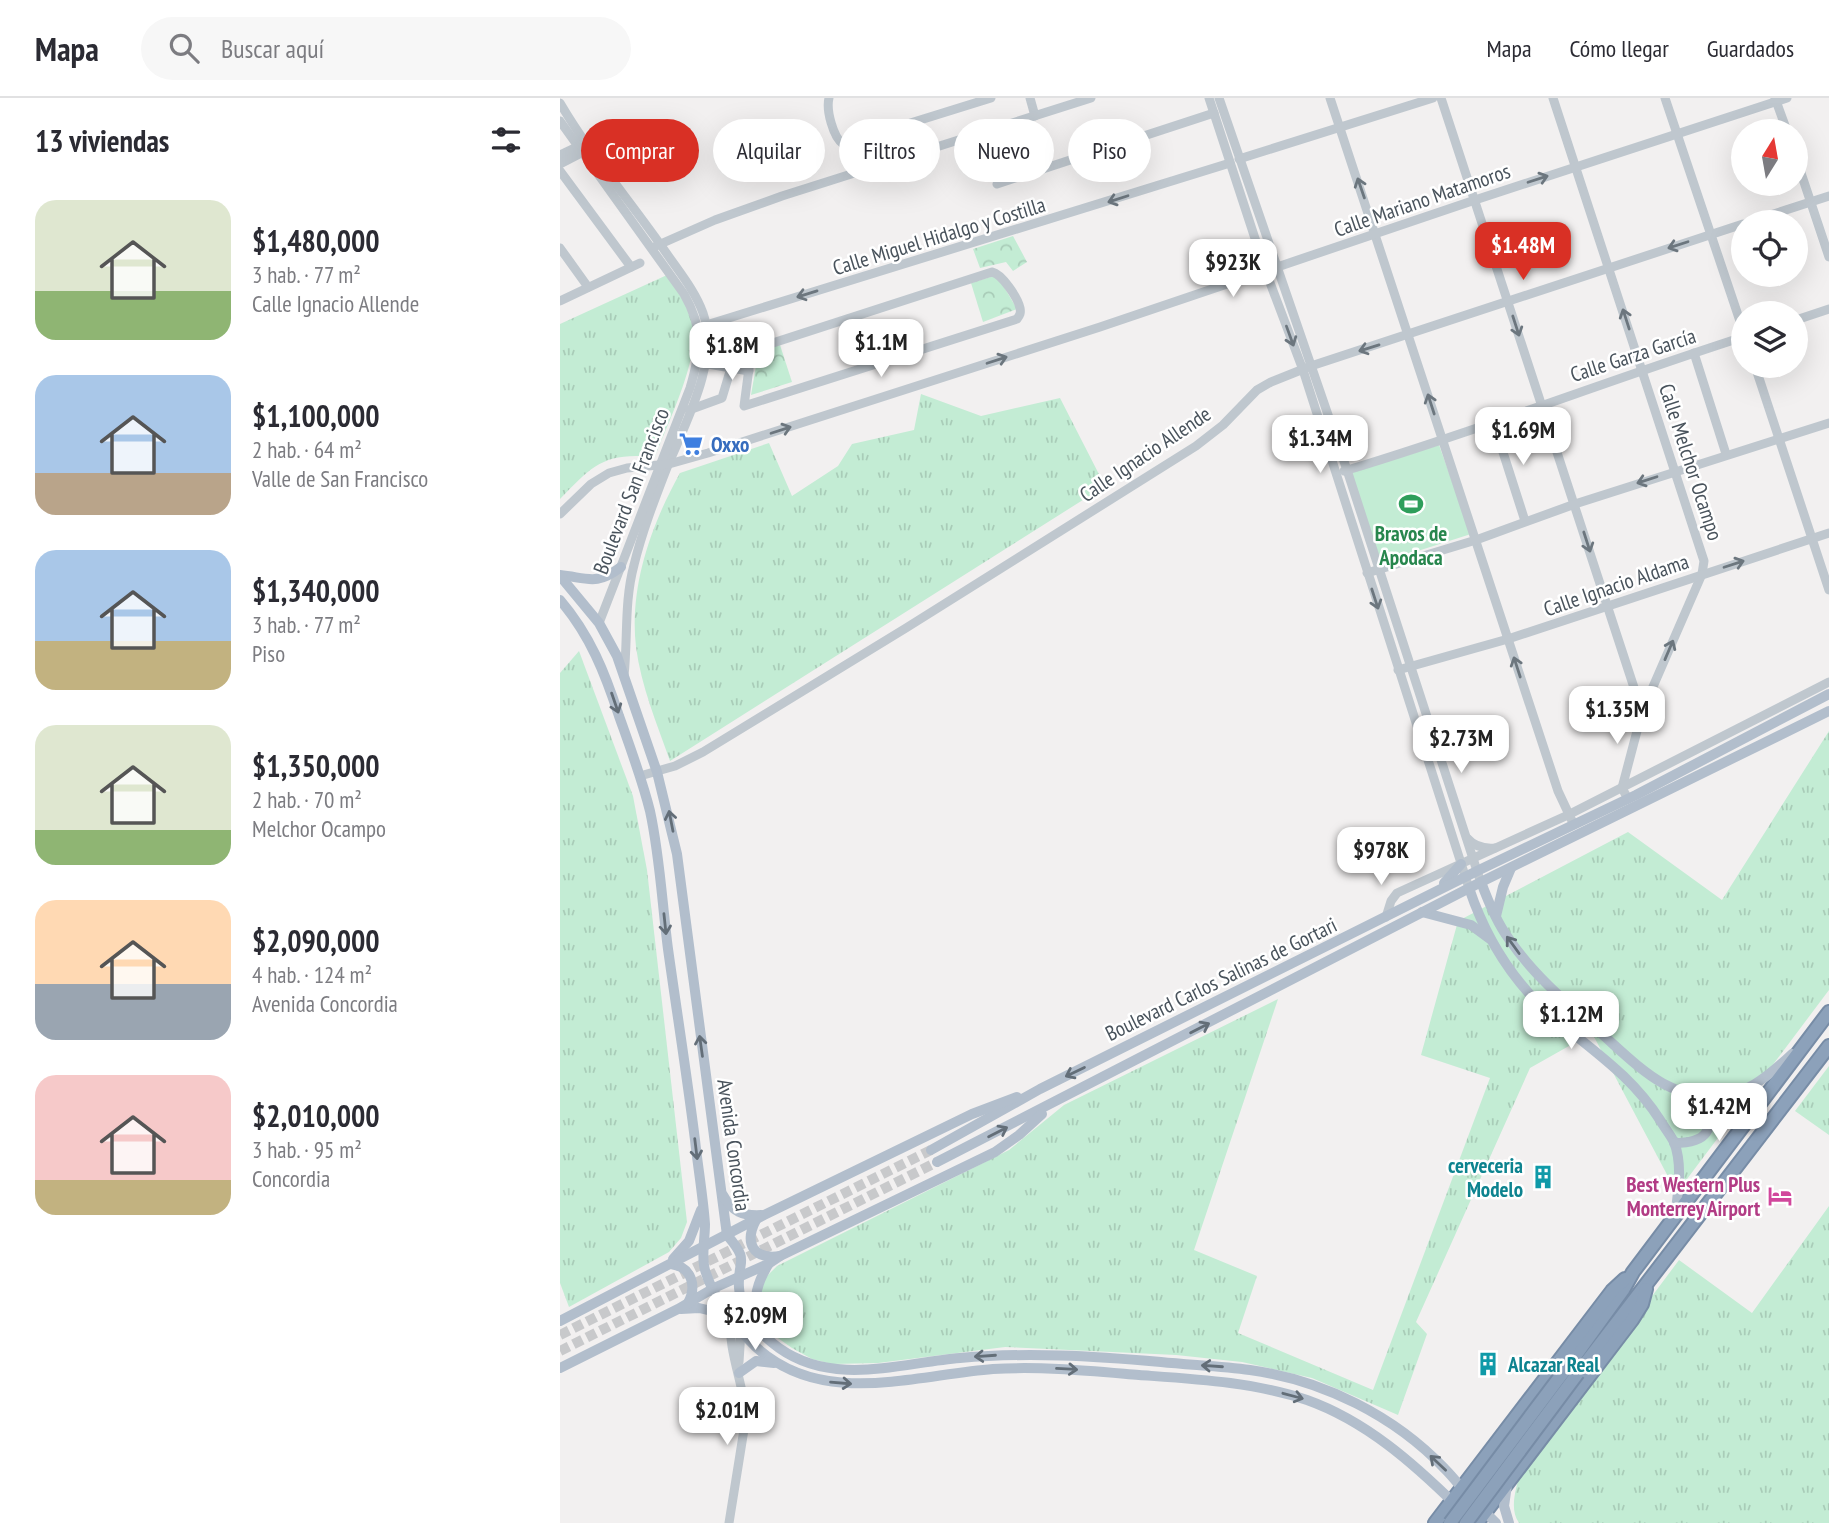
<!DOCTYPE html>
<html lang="es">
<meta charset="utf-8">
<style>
body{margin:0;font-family:"PT Sans Narrow",sans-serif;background:#f7f7f7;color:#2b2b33;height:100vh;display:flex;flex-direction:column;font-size:26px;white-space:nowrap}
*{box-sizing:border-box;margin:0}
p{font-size:23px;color:#7c7c81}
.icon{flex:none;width:38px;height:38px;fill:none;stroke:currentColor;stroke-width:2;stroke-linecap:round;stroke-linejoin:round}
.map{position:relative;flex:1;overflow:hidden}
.side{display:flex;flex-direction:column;background:#fff;width:560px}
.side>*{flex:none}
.hud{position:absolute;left:21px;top:21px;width:665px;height:63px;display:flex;gap:14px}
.needle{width:46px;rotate:11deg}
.controls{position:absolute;left:1171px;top:21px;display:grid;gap:14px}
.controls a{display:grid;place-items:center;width:77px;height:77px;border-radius:50%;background:#fff;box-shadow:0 7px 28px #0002;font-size:35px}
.price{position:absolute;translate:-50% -60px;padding:0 16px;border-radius:14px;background:#fff;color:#222;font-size:23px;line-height:46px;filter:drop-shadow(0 2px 4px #0008)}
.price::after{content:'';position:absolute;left:50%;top:42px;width:21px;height:16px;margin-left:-10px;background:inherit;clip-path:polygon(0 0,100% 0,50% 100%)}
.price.selected{background:#d93025;color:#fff}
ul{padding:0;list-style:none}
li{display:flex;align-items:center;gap:21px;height:175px;padding:0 35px}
li span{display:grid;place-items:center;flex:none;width:196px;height:140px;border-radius:21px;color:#555}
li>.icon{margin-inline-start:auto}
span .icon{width:84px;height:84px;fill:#fffc;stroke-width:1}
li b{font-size:30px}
h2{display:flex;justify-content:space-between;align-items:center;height:84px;padding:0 35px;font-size:30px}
.tag{padding:0 24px;border-radius:32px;background:#fff;box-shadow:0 7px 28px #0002;font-size:24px;line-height:63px}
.tag.selected{background:#d93025;color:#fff}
header{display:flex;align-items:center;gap:42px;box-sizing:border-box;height:98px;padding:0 35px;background:#fff;border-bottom:2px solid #e1e1e2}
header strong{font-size:33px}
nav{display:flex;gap:38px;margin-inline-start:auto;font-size:24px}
.search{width:490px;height:63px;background:#f7f7f7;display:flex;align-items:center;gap:18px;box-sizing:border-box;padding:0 24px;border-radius:38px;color:#7c7c81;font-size:26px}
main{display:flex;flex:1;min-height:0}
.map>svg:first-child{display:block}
.grass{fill:url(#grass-tufts)}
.park{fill:url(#park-crowns)}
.garden{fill:#c3ecd4}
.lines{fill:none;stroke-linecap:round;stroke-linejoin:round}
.major-tunnel{stroke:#c8c9cb;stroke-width:10;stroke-dasharray:10 5;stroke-linecap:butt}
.highway-casing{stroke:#778ca6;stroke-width:16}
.minor{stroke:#bfc7ce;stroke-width:9}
.major{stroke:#b2becc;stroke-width:10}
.highway{stroke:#8ca1ba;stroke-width:12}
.highway-bridge-casing{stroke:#778ca6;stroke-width:16;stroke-linecap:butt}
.highway-bridge{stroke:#8ca1ba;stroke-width:12}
.oneway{stroke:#6c767e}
.oneway2{stroke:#636e78}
.labels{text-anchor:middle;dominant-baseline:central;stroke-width:5;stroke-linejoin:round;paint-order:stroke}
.street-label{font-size:21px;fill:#49535c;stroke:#fff}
.shop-label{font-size:21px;font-weight:bold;fill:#366cbe;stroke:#fff;text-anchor:start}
.leisure-label{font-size:21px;font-weight:bold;fill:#27864d;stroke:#fff}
.culture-label{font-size:21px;font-weight:bold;fill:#0d838f;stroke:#fff;text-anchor:end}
.hotel-label{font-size:21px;font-weight:bold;fill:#b23c85;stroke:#fff;text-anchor:end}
</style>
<header>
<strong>Mapa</strong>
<div class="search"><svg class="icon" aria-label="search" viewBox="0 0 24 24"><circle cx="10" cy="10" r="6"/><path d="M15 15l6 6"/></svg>Buscar aquí</div>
<nav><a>Mapa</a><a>Cómo llegar</a><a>Guardados</a></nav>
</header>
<main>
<section class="side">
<h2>13 viviendas<svg class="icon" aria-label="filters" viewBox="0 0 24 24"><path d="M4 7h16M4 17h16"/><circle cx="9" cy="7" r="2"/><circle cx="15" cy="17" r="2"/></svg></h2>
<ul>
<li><span style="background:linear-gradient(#dfe7d0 65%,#8fb573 0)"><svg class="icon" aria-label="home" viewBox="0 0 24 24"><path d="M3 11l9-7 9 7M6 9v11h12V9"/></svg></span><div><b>$1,480,000</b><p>3 hab. · 77 m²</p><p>Calle Ignacio Allende</p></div></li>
<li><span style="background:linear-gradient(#a9c7e8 70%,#b9a48a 0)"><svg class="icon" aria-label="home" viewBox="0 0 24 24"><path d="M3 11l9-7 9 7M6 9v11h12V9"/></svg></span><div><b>$1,100,000</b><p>2 hab. · 64 m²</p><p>Valle de San Francisco</p></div></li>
<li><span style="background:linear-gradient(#a9c7e8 65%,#c2b280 0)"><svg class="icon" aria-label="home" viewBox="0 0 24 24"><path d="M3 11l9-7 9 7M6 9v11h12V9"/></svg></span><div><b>$1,340,000</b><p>3 hab. · 77 m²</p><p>Piso</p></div></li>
<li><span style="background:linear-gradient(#dfe7d0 75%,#8fb573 0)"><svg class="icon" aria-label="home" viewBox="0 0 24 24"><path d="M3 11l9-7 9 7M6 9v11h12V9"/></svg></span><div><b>$1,350,000</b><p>2 hab. · 70 m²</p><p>Melchor Ocampo</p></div></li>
<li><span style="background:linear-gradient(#ffd9b3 60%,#9aa5b1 0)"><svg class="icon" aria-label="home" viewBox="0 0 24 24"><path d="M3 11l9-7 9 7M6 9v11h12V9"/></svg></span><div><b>$2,090,000</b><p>4 hab. · 124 m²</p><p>Avenida Concordia</p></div></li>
<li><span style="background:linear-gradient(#f6c9c9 75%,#c2b280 0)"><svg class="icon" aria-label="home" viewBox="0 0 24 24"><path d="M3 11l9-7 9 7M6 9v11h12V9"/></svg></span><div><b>$2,010,000</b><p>3 hab. · 95 m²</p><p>Concordia</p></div></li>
</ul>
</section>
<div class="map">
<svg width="1269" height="1425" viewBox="0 0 1269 1425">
<defs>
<pattern id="grass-tufts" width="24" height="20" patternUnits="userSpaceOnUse" patternTransform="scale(1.75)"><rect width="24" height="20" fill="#c3ecd4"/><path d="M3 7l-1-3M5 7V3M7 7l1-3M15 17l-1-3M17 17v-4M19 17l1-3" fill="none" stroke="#a9ccb8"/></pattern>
<pattern id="park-crowns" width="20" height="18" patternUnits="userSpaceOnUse" patternTransform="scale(1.75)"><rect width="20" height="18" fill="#c3ecd4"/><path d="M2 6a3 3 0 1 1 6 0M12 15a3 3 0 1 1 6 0" fill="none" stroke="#a9ccb8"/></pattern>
</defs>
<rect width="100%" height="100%" fill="#f2f0f0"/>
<g class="grass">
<path d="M107,177C115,190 127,205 132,219C143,255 108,324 95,359C44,354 33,367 0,401V226Z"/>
<path d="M361,296L421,318L500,300L545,388L110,663C97,626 81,588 76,549C69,489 91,427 120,375L209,345L232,398L278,368L292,346L354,332Z"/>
<path d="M19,553L73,698L87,772L127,1124L121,1140L109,1154L9,1209L0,1185V575Z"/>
<path d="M1269,633V892L1127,1081L1112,1086L1032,935L970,970L856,1224L867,1236L838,1317L752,1280L682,1264L616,1257L445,1249L318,1265L272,1266L252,1261L232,1250L215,1238L204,1224L198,1195L205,1180L217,1168L449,1052L504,1007L718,901L634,1152L697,1178L678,1235L813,1292L930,980L861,957L898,823L1068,734L1162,802Z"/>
<path d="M1269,968V1037L1235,1013Z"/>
<path d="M1269,1108V1425H959C949,1411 956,1391 960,1375L1119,1162L1192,1215Z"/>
</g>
<g class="park">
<path d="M453,138L467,164L453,173L446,164L420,170L413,151Z"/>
<path d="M437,177L457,211L423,224L411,185Z"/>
<path d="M220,247L232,284L191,297L199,251Z"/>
</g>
<path class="garden" d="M879,347L911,436L820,465L791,375Z"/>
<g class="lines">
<g class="major-tunnel">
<path d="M0,1237L371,1052"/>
<path d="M0,1253L377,1064"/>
</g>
<g class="highway-casing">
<g id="highway">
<path d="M1008,1268L1063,1192L1073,1174L1269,914"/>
<path d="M1018,1275L1269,948"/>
<path d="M875,1425L1052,1193L1065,1181"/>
<path d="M917,1425L1072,1222L1082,1206L1086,1191"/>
</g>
</g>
<g class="minor">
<path d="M269,0C266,12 273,39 283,46L431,0"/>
<path d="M470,0L475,18"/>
<path d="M649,0L706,174L743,272L909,790"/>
<path d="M659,0L787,372L919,779"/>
<path d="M770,0L998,693L1013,725"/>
<path d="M881,0L1082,614"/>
<path d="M993,0L1144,463L1142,476L1082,614L1062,690L1068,701"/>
<path d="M1105,0L1183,232"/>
<path d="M1215,0L1227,33"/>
<path d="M0,5C31,58 72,105 107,156C120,175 135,193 143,215C160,264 124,327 106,372C94,403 82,434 74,467C64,504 68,540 64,578"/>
<path d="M0,23L124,196C144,231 141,253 130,290L39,525"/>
<path d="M0,57L23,46"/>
<path d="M1236,60L1269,159"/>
<path d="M679,61L873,0"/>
<path d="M0,66L27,52"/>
<path d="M0,73L71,169"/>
<path d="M437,86L654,15"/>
<path d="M1189,124L1269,98"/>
<path d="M96,148L155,122L222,98L531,0"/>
<path d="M0,150L28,189"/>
<path d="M432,174C442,176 458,200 460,210C461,215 460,217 457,221L184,308L191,255L194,251Z"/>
<path d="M0,203L80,165"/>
<path d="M1236,222L1269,211"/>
<path d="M143,228L670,65"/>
<path d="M1134,255L1166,356"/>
<path d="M142,265L189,273"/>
<path d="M1195,268L1269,492"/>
<path d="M129,312L162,300L171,270"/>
<path d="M933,323L965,423"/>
<path d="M784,373C918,333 1049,282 1183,239"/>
<path d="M0,416L31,386L49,375L67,370L109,366L148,355L540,229L915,102L1227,0"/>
<path d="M807,475L916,442L1015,406L1269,325"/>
<path d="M838,572L948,541L1269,435"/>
<path d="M80,678L115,668L143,654L346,530L636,348L663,327L697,292L711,284L751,268L1183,126"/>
<path d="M907,740C914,748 924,751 935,750"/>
<path d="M826,819L831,803L837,795L1008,717L1269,584"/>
<path d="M179,1264L181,1233"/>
<path d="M169,1425L186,1319C184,1286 167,1252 171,1219"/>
</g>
<g class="major">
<path d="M0,477C28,480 36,488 61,469"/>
<path d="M0,478L39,525L57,558L97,674L117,756L167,1137C191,1165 177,1161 179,1190C181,1216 200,1236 219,1250C274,1289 340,1265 400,1260C467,1254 533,1258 601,1264C630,1267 661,1268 690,1272C763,1282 835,1318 885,1371C893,1379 899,1387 906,1395"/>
<path d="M0,502C30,537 45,575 59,618C70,649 82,681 90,713C100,759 102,805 108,851C117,915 127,978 135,1042C138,1070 143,1098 145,1126C145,1141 141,1158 145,1172C152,1198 177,1231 196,1249C263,1310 354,1277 433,1271C482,1268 531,1273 579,1277C635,1281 694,1284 747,1302C806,1323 853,1365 897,1408"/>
<path d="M921,784C928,803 937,825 949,841C974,878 1009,907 1042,936C1061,953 1081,973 1104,986C1118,993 1133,1000 1149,1000C1182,1001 1210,977 1232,956"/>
<path d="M884,785L901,766"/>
<path d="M909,790C923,832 946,872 977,904C1020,946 1066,969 1100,1022C1104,1029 1110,1036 1114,1044C1123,1067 1118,1095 1115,1119"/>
<path d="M862,814L911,827L930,841"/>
<path d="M936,818L943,789L951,770"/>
<path d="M1114,1045C1149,1045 1153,1032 1149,1000"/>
<path d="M371,1052L480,991L917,773L1076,697L1269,596"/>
<path d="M377,1064L921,784L1269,613"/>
<path d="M163,1097C172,1114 183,1118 201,1117"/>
<path d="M196,1122C184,1145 193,1162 220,1158"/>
<path d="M113,1161L129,1143L141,1112"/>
<path d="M111,1166C132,1169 137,1188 128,1205"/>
<path d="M121,1211L139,1210L169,1217"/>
<path d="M0,1223L204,1117L412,1016L457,999"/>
<path d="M203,1231C192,1206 194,1190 208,1167"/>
<path d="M0,1270L118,1211L154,1190L208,1166L220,1158L435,1054L459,1037L482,1016"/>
<path d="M179,1275L196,1263L214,1265"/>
<path d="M947,1387L944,1408L949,1425"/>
<path d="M920,1409L936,1425"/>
</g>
<use href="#highway" class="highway"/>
<g class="highway-bridge-casing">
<g id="highway-bridge">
<path d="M890,1425L1008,1268"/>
<path d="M906,1425L1018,1275"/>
</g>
</g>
<use href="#highway-bridge" class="highway-bridge"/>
</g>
<defs><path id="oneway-shaft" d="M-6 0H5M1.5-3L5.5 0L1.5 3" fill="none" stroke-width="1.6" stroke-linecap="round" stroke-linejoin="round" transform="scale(1.75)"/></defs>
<g class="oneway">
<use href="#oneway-shaft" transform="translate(978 81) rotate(-18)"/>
<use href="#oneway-shaft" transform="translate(801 90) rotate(-109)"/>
<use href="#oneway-shaft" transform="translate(558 101) rotate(162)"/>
<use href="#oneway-shaft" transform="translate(1118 147) rotate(162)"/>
<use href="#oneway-shaft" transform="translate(247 196) rotate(163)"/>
<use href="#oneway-shaft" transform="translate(1066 221) rotate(-108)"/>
<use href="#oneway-shaft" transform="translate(956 228) rotate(72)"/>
<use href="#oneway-shaft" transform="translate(730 238) rotate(70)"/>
<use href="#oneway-shaft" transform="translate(809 250) rotate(163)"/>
<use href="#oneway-shaft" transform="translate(437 262) rotate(-18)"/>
<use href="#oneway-shaft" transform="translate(871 306) rotate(-108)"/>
<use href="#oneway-shaft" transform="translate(221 332) rotate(-18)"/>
<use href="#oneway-shaft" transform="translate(1087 382) rotate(162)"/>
<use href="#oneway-shaft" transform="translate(1027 444) rotate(72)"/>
<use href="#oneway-shaft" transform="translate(1174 466) rotate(-18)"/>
<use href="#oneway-shaft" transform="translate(815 501) rotate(72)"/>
<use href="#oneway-shaft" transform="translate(1109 552) rotate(-67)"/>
<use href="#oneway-shaft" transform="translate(957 569) rotate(-108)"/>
</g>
<g class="oneway2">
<use href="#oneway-shaft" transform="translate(55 605) rotate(71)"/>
<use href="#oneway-shaft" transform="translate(111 723) rotate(-101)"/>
<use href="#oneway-shaft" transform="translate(105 826) rotate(84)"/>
<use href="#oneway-shaft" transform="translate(953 847) rotate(-126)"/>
<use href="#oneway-shaft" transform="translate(640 930) rotate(-27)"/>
<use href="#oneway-shaft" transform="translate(141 948) rotate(-98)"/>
<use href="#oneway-shaft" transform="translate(515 974) rotate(154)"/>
<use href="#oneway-shaft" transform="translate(438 1034) rotate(-27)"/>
<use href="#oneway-shaft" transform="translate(136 1051) rotate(83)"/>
<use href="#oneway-shaft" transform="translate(425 1258) rotate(176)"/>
<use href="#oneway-shaft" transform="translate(652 1268) rotate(-176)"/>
<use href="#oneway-shaft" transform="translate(507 1271) rotate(3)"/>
<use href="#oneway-shaft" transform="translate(281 1285) rotate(5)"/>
<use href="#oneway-shaft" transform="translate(733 1298) rotate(15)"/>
<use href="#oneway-shaft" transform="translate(878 1365) rotate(-137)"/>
</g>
<defs>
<g id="supermarket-bare" transform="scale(1.89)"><path d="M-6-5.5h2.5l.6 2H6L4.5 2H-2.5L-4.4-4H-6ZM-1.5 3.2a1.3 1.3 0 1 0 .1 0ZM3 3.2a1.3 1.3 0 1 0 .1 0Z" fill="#3f7fe0" stroke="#fff" stroke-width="2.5" paint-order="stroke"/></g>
<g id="stadium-bare" transform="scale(1.89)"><path d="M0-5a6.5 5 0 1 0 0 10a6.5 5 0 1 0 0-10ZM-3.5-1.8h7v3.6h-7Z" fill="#2e9e5b" stroke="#fff" stroke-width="2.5" paint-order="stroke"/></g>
<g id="building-bare" transform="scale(1.89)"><path d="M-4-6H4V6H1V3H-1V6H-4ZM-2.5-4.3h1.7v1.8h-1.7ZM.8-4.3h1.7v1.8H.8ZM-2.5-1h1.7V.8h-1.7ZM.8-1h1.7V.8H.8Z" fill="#0f9aa8" stroke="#fff" stroke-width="2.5" paint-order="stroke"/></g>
<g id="hotel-bare" transform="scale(1.89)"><path d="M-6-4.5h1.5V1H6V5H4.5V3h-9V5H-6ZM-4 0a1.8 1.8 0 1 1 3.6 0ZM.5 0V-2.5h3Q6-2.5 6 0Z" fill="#d1479c" stroke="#fff" stroke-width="2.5" paint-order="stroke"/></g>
</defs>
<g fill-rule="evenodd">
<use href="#supermarket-bare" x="131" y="346"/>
<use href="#stadium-bare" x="851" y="406"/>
<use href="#building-bare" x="983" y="1079"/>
<use href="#hotel-bare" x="1220" y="1098"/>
<use href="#building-bare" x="928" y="1266"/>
</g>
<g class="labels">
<g class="street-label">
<text transform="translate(862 102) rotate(-19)">Calle Mariano Matamoros</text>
<text transform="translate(379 138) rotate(-17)">Calle Miguel Hidalgo y Costilla</text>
<text transform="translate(1073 257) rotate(-18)">Calle Garza García</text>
<text transform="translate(585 356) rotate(-34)">Calle Ignacio Allende</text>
<text transform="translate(1131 364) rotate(72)">Calle Melchor Ocampo</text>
<text transform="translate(71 393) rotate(-69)">Boulevard San Francisco</text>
<text transform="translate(1056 487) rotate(-19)">Calle Ignacio Aldama</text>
<text transform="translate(661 881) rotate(-26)">Boulevard Carlos Salinas de Gortari</text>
<text transform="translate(174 1047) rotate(82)">Avenida Concordia</text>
</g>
<g class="shop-label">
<text x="151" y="346">Oxxo</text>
</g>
<g class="leisure-label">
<text x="851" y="435">Bravos de<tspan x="851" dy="24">Apodaca</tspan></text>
</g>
<g class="culture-label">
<text x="963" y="1067">cerveceria<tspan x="963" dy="24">Modelo</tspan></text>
<text x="948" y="1266" text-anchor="start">Alcazar Real</text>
</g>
<g class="hotel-label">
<text x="1200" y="1086">Best Western Plus<tspan x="1200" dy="24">Monterrey Airport</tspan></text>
</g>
</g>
</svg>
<div class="controls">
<a><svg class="needle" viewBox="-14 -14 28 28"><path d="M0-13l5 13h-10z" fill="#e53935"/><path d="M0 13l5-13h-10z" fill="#7c7c81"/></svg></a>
<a><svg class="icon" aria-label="locate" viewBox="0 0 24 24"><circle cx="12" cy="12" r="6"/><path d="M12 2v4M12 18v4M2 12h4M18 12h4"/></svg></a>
<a><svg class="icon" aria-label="layers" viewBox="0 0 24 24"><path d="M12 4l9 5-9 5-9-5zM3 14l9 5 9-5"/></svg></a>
</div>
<b class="price selected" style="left:963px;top:184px">$1.48M</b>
<b class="price" style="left:673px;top:201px">$923K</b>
<b class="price" style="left:321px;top:281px">$1.1M</b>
<b class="price" style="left:172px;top:284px">$1.8M</b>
<b class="price" style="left:963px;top:369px">$1.69M</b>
<b class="price" style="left:760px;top:377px">$1.34M</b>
<b class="price" style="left:1057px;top:648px">$1.35M</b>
<b class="price" style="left:901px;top:677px">$2.73M</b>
<b class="price" style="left:821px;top:789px">$978K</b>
<b class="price" style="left:1011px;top:953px">$1.12M</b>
<b class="price" style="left:1159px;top:1045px">$1.42M</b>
<b class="price" style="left:195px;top:1254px">$2.09M</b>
<b class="price" style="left:167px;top:1349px">$2.01M</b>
<div class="hud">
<a class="tag selected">Comprar</a>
<a class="tag">Alquilar</a>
<a class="tag">Filtros</a>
<a class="tag">Nuevo</a>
<a class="tag">Piso</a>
</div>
</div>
</main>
